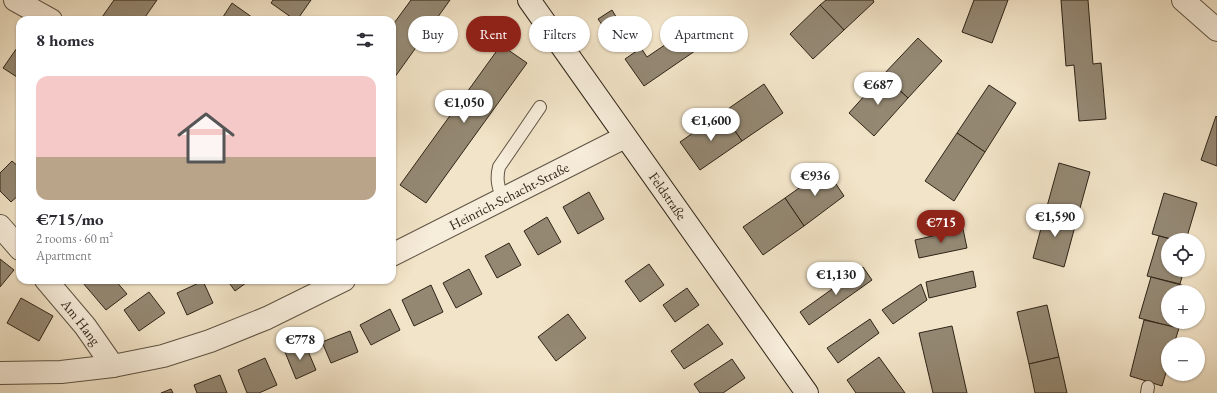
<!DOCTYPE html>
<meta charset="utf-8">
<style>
body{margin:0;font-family:"EB Garamond",serif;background:#f2f2f3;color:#2b2b33;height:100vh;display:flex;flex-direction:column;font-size:15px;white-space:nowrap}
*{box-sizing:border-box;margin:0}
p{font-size:13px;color:#7c7c81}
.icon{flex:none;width:22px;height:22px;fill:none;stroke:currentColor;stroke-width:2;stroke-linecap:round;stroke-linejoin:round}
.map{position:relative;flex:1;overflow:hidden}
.side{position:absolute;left:16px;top:16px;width:380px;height:268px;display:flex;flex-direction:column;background:#fff;border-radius:12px;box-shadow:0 1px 3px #0004}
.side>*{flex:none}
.guide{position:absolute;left:408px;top:16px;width:380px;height:36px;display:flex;gap:8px}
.buttons{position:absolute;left:1161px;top:233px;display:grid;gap:8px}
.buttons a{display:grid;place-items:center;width:44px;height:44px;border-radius:50%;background:#fff;box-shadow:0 1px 3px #0004;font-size:20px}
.price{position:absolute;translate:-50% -34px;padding:0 9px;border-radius:14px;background:#fff;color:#222;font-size:13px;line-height:26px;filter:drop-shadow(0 1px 2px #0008)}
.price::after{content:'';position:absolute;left:50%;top:24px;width:12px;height:9px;margin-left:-6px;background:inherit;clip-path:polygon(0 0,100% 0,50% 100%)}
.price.on{background:#8f2418;color:#fff}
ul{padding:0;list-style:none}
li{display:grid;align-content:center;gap:8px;height:212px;padding:0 20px}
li+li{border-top:1px solid #e1e1e2}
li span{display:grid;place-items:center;height:124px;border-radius:12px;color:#555}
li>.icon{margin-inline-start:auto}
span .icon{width:72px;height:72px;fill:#fffc;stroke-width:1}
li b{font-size:17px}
h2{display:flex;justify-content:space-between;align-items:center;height:48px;padding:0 20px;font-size:17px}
.chip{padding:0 14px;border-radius:18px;background:#fff;box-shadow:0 1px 3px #0004;font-size:14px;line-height:36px}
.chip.on{background:#8f2418;color:#fff}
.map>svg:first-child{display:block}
.building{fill:#948873;stroke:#2e2417}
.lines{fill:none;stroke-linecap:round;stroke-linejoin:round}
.lane-casing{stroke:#5f5443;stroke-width:14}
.street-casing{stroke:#5f5443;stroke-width:24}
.secondary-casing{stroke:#2e2417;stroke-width:24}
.lane{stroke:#f7eddb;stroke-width:12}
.street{stroke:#f7eddb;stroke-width:22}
.secondary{stroke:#f7eddb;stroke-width:22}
.labels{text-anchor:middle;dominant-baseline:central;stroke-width:3;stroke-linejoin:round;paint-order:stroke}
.street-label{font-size:14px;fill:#2e2417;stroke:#f7eddb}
</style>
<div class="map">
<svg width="1217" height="393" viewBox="0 0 1217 393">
<rect width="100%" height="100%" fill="#f2e4c8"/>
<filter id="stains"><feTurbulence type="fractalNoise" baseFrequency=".005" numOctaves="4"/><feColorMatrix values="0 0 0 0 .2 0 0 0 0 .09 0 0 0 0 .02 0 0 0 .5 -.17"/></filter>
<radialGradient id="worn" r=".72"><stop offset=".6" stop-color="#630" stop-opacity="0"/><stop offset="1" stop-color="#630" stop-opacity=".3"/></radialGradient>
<g class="building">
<path d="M114,0H157L143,20H100Z"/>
<path d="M273,0H311L297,20H295L271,3Z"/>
<path d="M411,0H450L392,81V26Z"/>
<path d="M826,0H873L874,2L844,30L820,5Z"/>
<path d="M974,0H1008L992,43L962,32Z"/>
<path d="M1061,0H1088L1093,64L1101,63L1106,119L1079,121L1074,65L1066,66Z"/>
<path d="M232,3L256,20H221Z"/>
<path d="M820,5L844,30L813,59L790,34Z"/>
<path d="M612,10L618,20L605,29L598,19Z"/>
<path d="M696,24L708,42L644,86L625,59L641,48L647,57Z"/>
<path d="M918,38L942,61L908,98L883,75Z"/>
<path d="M19,45L20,46V79L3,68Z"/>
<path d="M501,45L527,63L426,203L400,185Z"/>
<path d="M883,75L908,98L874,136L849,113Z"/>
<path d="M764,84L783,113L742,141L722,113Z"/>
<path d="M989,85L1016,103L985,152L957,133Z"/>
<path d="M722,113L742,141L700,170L680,142Z"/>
<path d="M1216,116L1217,117V166L1201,160Z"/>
<path d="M957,133L985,152L954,201L925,181Z"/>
<path d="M12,161L20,168V194L11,202L0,191V173Z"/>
<path d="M1059,163L1090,172L1077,219L1046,210Z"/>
<path d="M826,169L844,196L804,226L785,198Z"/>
<path d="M589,192L604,219L578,234L563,207Z"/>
<path d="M1164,193L1197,203L1186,240H1175L1152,234Z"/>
<path d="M785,198L804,226L763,255L743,227Z"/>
<path d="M1046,210L1077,219L1064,267L1033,258Z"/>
<path d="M547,217L561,242L538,255L524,231Z"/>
<path d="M963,229L967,248L919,258L915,240Z"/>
<path d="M1159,236L1174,240H1168V270H1184L1180,284L1147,276Z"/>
<path d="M509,243L521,265L497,278L485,256Z"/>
<path d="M0,259L14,270L0,287Z"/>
<path d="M649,264L664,285L640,302L625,281Z"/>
<path d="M863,267L872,280L809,325L800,312Z"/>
<path d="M469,269L482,294L456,308L443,283Z"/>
<path d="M973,271L976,287L929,298L926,282Z"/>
<path d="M1151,277L1185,286L1183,292H1168V322H1174L1173,327L1139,318Z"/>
<path d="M87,280H115L127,294L106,310L83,283Z"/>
<path d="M227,280H250L235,291Z"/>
<path d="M203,281L213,303L187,315L177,293Z"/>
<path d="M921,284L927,300L893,324L882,310Z"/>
<path d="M431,285L443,312L414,326L402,300Z"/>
<path d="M687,288L699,305L675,322L663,305Z"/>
<path d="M149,292L165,313L139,331L124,310Z"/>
<path d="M21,298L53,316L39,341L7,323Z"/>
<path d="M1047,305L1059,357L1029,364L1017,312Z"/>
<path d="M390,309L400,330L371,345L360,325Z"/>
<path d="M568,314L586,338L556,361L538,337Z"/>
<path d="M870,319L879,333L838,363L827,348Z"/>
<path d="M1144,320L1179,328L1174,344H1168V366L1162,386L1130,376Z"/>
<path d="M708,324L723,344L684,369L671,351Z"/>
<path d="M952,326L967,393H933L919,333Z"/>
<path d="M350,331L358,352L331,363L322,342Z"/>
<path d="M305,344L316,370L296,379L285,352Z"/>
<path d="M879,357L905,393H856L847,380Z"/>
<path d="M1059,357L1067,393H1035L1029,364Z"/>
<path d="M265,358L277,385L259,393H247L238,370Z"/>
<path d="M732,359L745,378L723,393H700L694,384Z"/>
<path d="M220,375L227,393H197L194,385Z"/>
<path d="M171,389L173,393H161Z"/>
</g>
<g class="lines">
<g class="lane-casing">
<g id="lane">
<path d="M503,199C498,187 496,179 499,167L540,107"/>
<path d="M1147,393L1148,387"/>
</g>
</g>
<g class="street-casing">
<g id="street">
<path d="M15,0L51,20"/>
<path d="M1183,0L1217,30"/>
<path d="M0,226L20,249"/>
<path d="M392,255L625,137"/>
<path d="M46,280L85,326L113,366"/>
<path d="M0,373L61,372L113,366L163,356L210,341L267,318L344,280"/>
</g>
</g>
<g class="secondary-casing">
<path id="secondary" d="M529,0L807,393"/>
</g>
<use href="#lane" class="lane"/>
<use href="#street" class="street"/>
<use href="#secondary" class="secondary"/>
</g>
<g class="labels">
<g class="street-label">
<text transform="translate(509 196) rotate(-27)">Heinrich-Schacht-Straße</text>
<text transform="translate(668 196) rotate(55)">Feldstraße</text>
<text transform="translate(81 322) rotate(52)">Am Hang</text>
</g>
</g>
<rect width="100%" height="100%" filter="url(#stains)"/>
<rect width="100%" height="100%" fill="url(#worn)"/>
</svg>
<div class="buttons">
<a><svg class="icon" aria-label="locate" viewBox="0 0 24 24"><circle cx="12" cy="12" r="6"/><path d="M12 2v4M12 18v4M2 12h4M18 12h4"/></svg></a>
<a>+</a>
<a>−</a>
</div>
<b class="price" style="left:878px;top:106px">€687</b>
<b class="price" style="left:464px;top:124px">€1,050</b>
<b class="price" style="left:711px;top:142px">€1,600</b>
<b class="price" style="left:815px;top:197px">€936</b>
<b class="price" style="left:1055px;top:238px">€1,590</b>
<b class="price on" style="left:941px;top:244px">€715</b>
<b class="price" style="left:836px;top:296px">€1,130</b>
<b class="price" style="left:300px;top:361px">€778</b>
<div class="guide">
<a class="chip">Buy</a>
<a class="chip on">Rent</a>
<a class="chip">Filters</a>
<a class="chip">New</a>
<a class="chip">Apartment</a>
</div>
<section class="side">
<h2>8 homes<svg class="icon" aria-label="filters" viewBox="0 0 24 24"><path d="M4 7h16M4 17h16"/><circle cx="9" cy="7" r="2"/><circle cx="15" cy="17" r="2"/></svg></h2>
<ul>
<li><span style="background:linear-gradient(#f6c9c9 65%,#b9a48a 0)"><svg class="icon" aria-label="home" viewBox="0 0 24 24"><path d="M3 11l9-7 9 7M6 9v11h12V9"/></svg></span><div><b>€715/mo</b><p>2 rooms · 60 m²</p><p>Apartment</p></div></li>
</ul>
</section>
</div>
